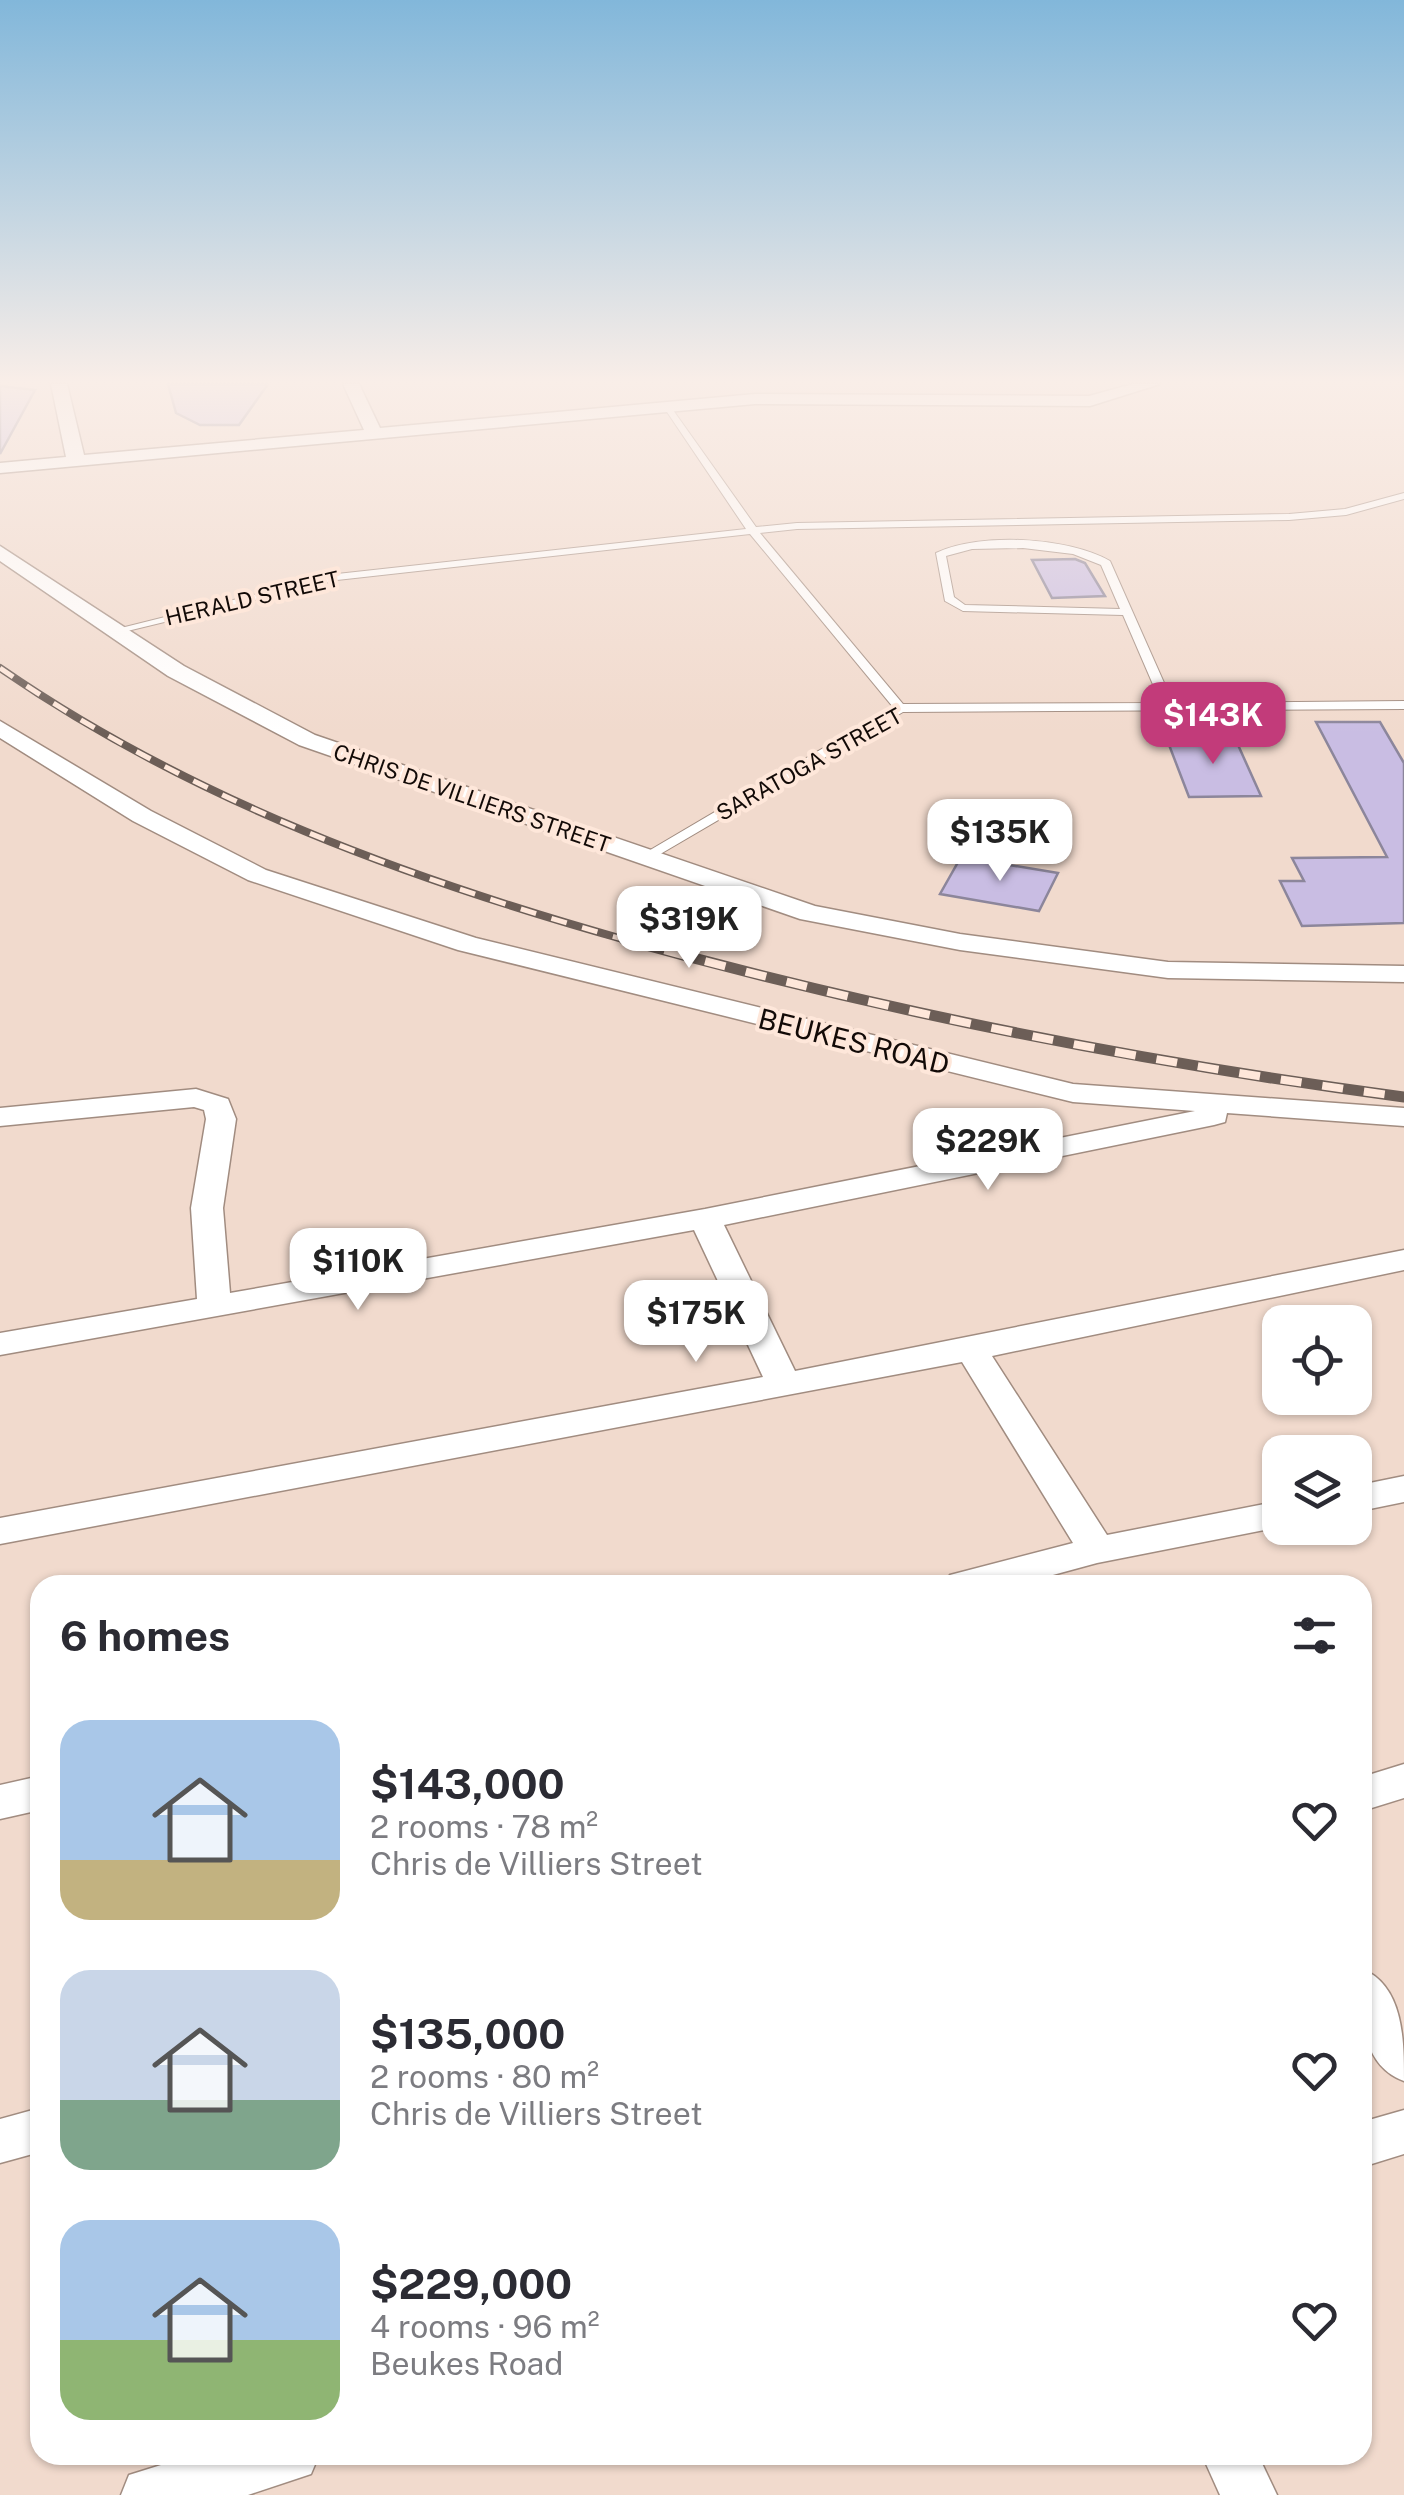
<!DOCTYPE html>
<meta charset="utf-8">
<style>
body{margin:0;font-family:"Public Sans",sans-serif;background:#f2f2f3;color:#2b2b33;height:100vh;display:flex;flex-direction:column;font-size:38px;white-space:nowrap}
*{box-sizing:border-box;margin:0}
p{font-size:32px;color:#7c7c81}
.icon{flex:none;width:55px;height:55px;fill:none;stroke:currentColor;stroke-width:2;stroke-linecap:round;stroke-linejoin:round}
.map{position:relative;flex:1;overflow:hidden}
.drawer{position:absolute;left:30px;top:1575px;width:1342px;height:890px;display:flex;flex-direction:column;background:#fff;border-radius:30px;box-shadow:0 2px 8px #0004}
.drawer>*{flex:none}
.tools{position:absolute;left:1262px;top:1305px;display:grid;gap:20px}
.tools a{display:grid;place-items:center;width:110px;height:110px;border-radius:20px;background:#fff;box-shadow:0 2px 8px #0004;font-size:50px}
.price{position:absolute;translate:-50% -85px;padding:0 22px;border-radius:20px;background:#fff;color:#222;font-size:32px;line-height:65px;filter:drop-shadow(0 2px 5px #0008)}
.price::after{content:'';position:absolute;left:50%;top:60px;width:30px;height:22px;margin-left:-15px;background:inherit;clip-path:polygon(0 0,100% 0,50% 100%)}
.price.current{background:#c23b7a;color:#fff}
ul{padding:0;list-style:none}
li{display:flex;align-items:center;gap:30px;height:250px;padding:0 30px}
li span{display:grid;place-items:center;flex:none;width:280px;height:200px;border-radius:30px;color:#555}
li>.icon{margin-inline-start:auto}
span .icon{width:120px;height:120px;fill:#fffc;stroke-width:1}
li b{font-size:42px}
h2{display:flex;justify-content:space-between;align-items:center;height:120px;padding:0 30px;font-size:42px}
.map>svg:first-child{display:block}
.building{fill:#c9bde3;stroke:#8c869b;stroke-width:2.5}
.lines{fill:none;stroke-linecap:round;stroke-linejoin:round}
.service-casing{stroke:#a18c80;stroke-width:2}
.minor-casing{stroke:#a18c80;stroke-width:3}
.service{fill:#fff;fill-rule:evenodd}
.minor{fill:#fff;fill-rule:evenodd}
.rail-far1-casing{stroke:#6c5e57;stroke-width:8}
.rail-casing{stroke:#6c5e57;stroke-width:11}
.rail-far1{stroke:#fee7da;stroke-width:5;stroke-dasharray:16;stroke-linecap:butt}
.rail{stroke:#fee7da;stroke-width:8;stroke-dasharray:21;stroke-linecap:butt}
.labels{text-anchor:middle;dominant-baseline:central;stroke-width:8;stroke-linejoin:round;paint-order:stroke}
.far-street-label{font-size:22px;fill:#120a07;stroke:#fee7da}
.street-label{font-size:28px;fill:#120a07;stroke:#fee7da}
</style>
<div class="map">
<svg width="1404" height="2495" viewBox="0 0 1404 2495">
<rect width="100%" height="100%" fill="#f1dacd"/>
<g class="building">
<path d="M168,384H268L239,425H200L176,413Z"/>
<path d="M0,386L35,390L0,454Z"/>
<path d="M1075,559L1085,563L1105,596L1052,598L1032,560Z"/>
<path d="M1316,722H1380L1404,763V923L1302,926L1280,881H1304L1292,858L1387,857Z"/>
<path d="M1234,736L1261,796L1189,797L1166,737Z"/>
<path d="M961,857L1058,873L1039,911L940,894Z"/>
</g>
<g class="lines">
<g class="service-casing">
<path id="service" d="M668,403L756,527L797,523L1289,514L1345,509L1404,493V499L1346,515L1289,520L797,529L760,533L903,704L1161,703L1123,615L963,611L945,601L936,553C980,532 1068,537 1110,561L1173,703L1404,701V709L903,712L645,863L640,862V856L893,707L750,534L337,580L115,634L109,631L337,574L746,529L663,406ZM1023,548L1073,554L1101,565L1120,609L965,605L954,597L946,556L972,549Z"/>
</g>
<g class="minor-casing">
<g id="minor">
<path d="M51,384H67L84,455L364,430L343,384H359L380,428L755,394L1089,396L1133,384H1160L1090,406L755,404L0,473V463L66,457Z"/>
<path d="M0,546L184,666L315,735L815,906L960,934L1168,962L1404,966V982L1168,978L960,950L800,919L299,745L168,676L0,561Z"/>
<path d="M0,721L151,811L266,870L476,938L1073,1084L1404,1108V1126L1227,1113L1225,1122L1214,1125L724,1225L795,1371L1404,1250V1270L992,1356L1107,1535L1280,1501V1527L1097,1563L1016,1585H945L950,1575L1073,1543L962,1362L0,1544V1518L763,1377L694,1230L0,1355V1333L197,1299L191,1208L206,1119L204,1110L194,1107L0,1126V1108L196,1089L228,1099L236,1119L223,1208L230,1293L705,1209L1195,1111L1073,1102L458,950L248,880L133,821L0,738Z"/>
<path d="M1404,1476V1502L1355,1512V1486Z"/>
<path d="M1404,1764V1798L1362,1811V1777Z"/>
<path d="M40,1776V1810L0,1819V1785Z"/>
<path d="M1362,1969C1404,1986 1404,2041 1404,2081C1358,2064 1362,2010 1362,1969Z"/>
<path d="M40,2108V2152L0,2163V2119Z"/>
<path d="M1404,2110V2154L1362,2167V2122Z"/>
<path d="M193,2455H319L311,2474L248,2495H121L129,2475Z"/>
<path d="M1202,2455H1258L1277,2495H1220Z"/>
</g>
</g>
<use href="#service" class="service"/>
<use href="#minor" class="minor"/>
<g class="rail-far1-casing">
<path id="rail-far1" d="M0,668C191,800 411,880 633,942"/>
</g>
<g class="rail-casing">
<path id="rail" d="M624,939C881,1011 1140,1062 1404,1097"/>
</g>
<use href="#rail-far1" class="rail-far1"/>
<use href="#rail" class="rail"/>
</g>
<linearGradient id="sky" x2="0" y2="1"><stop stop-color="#82b7da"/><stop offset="0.52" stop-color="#f9eee8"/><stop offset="1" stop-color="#f9eee8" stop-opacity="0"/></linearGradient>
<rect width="1404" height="734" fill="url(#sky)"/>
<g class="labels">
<g class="far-street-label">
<text transform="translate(252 598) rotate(-13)">HERALD STREET</text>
<text transform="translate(809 764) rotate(-29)">SARATOGA STREET</text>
<text transform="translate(472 798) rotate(19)">CHRIS DE VILLIERS STREET</text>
</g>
<g class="street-label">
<text transform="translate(854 1041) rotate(14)">BEUKES ROAD</text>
</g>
</g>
</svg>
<div class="tools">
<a><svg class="icon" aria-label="locate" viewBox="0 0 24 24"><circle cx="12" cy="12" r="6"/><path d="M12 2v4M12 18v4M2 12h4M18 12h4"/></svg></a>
<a><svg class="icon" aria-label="layers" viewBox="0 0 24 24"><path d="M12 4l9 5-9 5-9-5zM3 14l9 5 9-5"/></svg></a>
</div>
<b class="price current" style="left:1213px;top:767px">$143K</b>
<b class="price" style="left:1000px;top:884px">$135K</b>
<b class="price" style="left:689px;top:971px">$319K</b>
<b class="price" style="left:988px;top:1193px">$229K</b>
<b class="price" style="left:358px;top:1313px">$110K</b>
<b class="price" style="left:696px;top:1365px">$175K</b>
<section class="drawer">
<h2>6 homes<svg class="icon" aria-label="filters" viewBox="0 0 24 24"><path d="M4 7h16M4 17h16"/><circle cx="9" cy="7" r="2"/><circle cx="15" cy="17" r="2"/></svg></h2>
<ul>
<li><span style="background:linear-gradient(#a9c7e8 70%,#c2b280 0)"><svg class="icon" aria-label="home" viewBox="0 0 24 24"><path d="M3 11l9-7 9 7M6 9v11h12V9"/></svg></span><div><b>$143,000</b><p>2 rooms · 78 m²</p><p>Chris de Villiers Street</p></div><svg class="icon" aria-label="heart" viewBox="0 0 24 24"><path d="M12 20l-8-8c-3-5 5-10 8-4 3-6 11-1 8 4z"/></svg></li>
<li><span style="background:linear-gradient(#c9d6e8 65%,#7fa58c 0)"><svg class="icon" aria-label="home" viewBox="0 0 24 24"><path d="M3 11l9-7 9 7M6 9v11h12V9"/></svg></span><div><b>$135,000</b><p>2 rooms · 80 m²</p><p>Chris de Villiers Street</p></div><svg class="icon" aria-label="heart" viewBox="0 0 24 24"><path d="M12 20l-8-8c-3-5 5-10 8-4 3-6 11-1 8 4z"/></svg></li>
<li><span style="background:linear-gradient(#a9c7e8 60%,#8fb573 0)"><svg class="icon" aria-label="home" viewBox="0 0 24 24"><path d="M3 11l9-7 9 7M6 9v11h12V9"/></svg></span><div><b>$229,000</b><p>4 rooms · 96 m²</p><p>Beukes Road</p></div><svg class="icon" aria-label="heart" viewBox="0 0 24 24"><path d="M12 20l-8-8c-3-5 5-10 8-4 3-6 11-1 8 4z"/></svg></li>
</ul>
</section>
</div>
